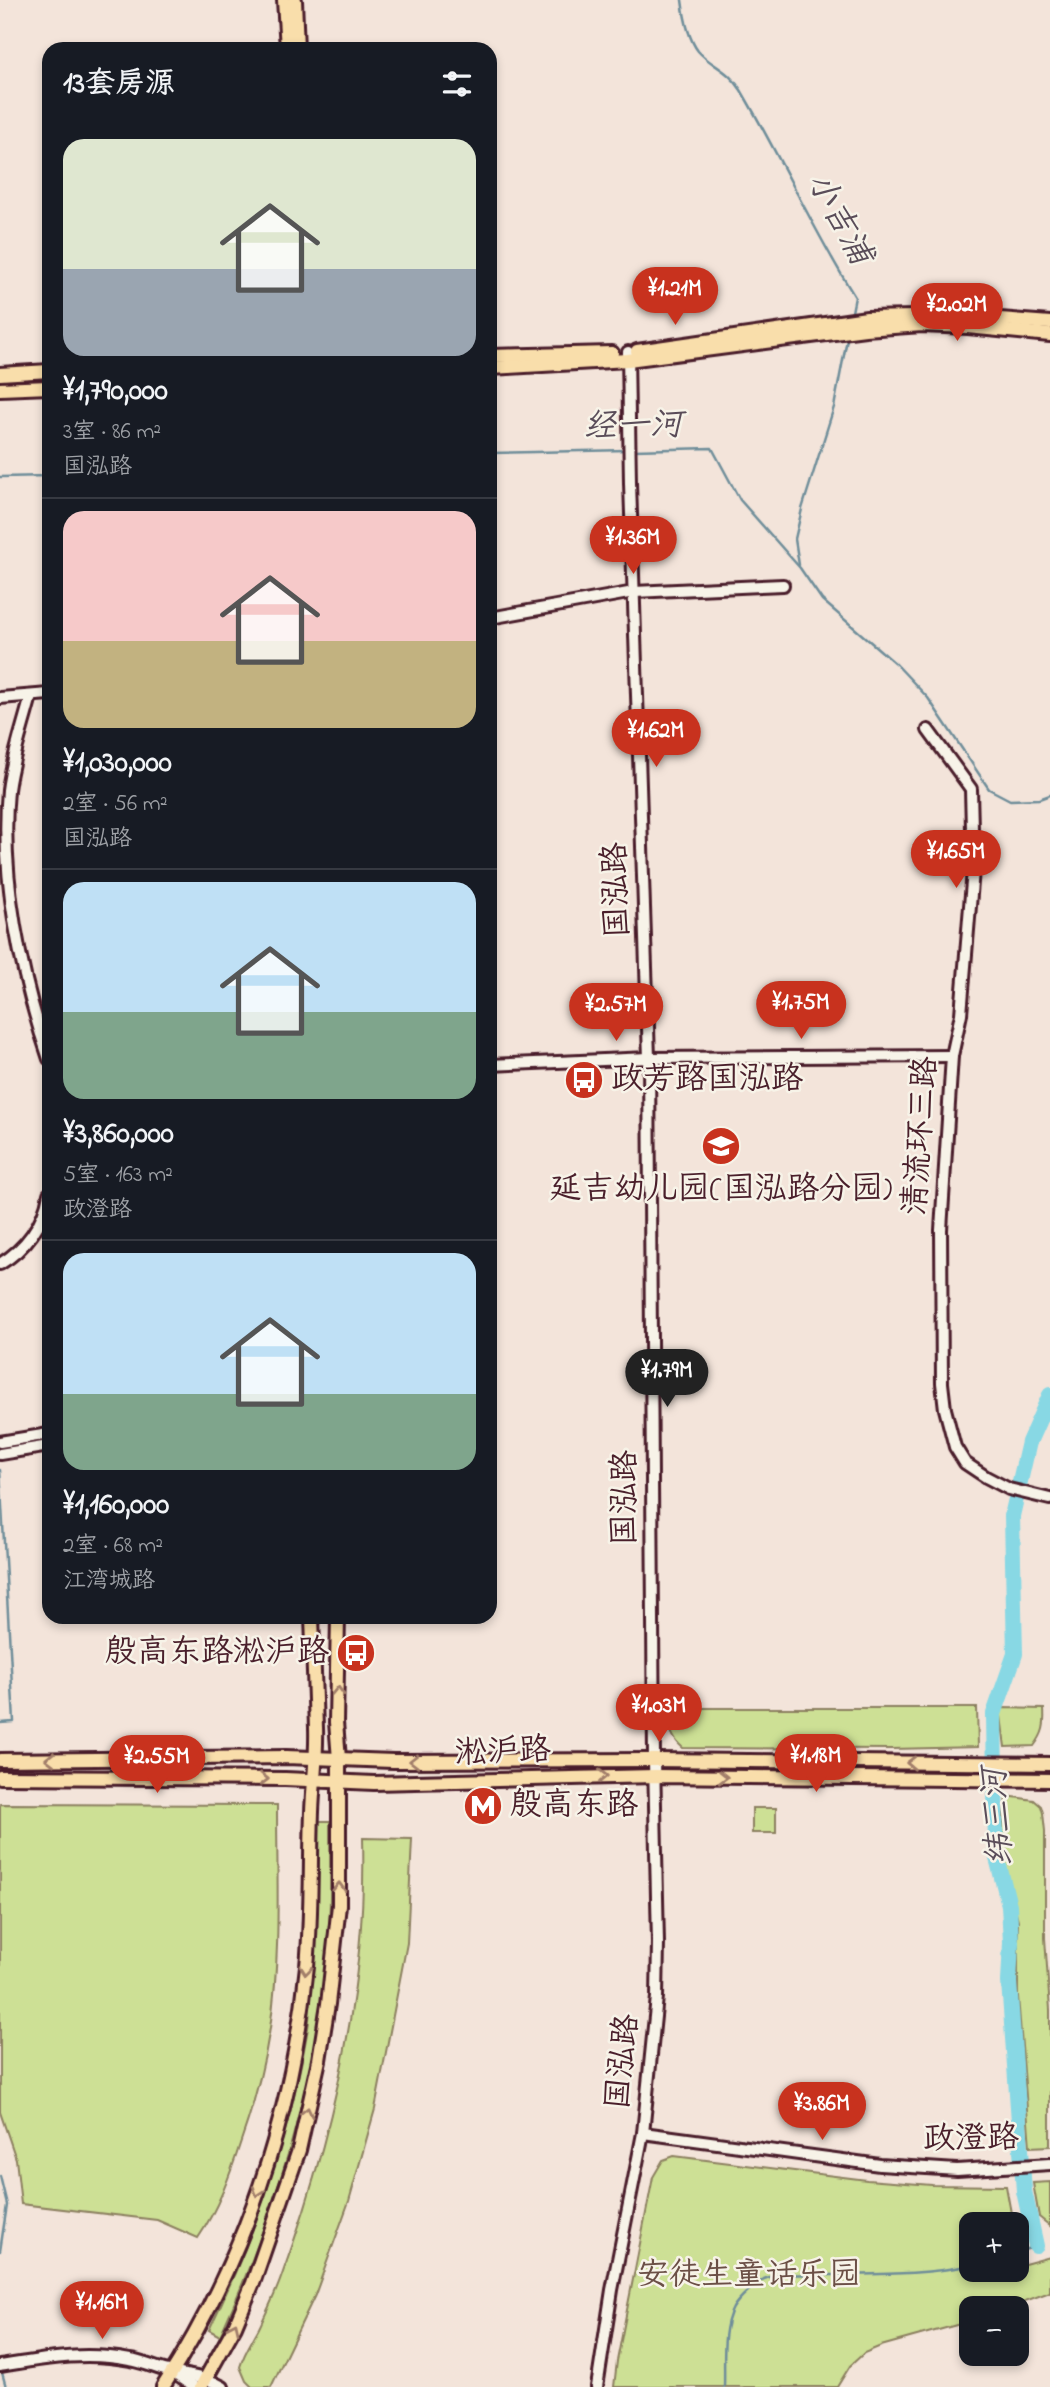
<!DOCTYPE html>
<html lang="zh">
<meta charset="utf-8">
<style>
body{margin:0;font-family:"Indie Flower","LXGW WenKai TC",sans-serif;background:#20242c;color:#f1f3f6;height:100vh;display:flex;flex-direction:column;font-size:26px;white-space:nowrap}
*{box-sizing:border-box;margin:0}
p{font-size:23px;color:#9ea1a6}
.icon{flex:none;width:38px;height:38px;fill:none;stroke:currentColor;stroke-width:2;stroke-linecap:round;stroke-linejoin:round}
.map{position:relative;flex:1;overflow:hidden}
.side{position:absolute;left:42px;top:42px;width:455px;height:1582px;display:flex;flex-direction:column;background:#171b24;border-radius:21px;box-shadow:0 4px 10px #0003}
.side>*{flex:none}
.buttons{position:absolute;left:959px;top:2212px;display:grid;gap:14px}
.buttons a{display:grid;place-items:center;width:70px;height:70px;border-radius:14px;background:#171b24;box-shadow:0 4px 10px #0003;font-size:35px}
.price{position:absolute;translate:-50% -60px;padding:0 16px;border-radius:24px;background:#c8321e;color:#fff;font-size:23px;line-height:46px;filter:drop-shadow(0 2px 4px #0008)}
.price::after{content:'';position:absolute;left:50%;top:42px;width:21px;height:16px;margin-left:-10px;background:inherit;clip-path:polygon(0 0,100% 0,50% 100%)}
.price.selected{background:#222;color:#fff}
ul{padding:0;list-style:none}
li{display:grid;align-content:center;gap:14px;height:371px;padding:0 21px}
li+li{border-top:2px solid #363941}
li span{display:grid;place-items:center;height:217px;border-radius:21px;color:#555}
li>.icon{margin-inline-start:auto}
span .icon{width:126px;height:126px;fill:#fffc;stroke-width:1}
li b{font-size:30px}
h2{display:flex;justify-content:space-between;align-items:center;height:84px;padding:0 21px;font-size:30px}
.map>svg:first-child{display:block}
.green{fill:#cde095;stroke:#8c8060;stroke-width:2}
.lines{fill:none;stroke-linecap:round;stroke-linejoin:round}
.stream{stroke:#6f8e9a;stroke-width:2.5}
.river{stroke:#88d8e4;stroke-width:16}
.minor-casing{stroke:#4a1f2b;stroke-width:16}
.major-casing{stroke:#4a1f2b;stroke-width:18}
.minor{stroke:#f7f3e8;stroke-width:10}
.major{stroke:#f9deab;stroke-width:12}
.oneway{stroke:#a27e6b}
.labels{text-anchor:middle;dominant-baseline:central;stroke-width:5;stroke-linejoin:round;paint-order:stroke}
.street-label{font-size:32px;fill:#4a1f2b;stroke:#f7f3e8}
.poi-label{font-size:32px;fill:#4a1f2b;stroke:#f7f3e8;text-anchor:start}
.park-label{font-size:32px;fill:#6b4f46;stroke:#f7f3e8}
.water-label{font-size:33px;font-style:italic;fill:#5a4d59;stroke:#f7f3e8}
</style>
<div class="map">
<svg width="1050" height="2387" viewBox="0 0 1050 2387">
<rect width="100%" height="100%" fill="#f3e4da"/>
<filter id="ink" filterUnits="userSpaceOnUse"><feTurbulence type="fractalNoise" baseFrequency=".0143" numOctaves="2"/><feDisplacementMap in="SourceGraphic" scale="14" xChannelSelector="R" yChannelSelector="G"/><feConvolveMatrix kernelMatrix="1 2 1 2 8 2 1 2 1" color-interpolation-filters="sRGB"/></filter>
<g filter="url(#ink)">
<g class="green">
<path d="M668,1708H977L978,1747L891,1749L683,1748C669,1736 669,1725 668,1708Z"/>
<path d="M1000,1708L1044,1709C1045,1725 1044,1733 1034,1746L1005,1747Z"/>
<path d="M1006,1796L1034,1800L1041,1806L1043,1813L1045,1831V1938L1050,2010V2146L1030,2147L1018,1996V1920L1001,1852Z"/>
<path d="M0,1804L277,1805C277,1879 281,1955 270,2028C264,2066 254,2104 241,2141C230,2175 218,2209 198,2238L157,2220L21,2204L16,2159L0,2112Z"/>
<rect x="752" y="1808" width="24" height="25"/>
<path d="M319,1821H330C330,1857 331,1892 329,1928C320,2069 278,2208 220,2336L209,2330C255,2235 290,2133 308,2028C311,2012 309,1996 311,1980C316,1927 320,1875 319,1821Z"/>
<path d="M363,1838L412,1839L407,1943L375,2109L349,2201L315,2295L271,2387H252L246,2381L240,2367C244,2353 252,2341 259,2328C267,2311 276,2293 282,2275C332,2137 367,1986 363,1838Z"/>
<path d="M674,2156L867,2180L932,2185L1006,2186L1013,2224H971V2270H1017V2243L1021,2265L1050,2257V2292L1006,2308H971V2321L881,2346L864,2353L850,2366L837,2387H614L617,2361L653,2177L663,2160Z"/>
<path d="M1050,2182V2226L1039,2217L1033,2183Z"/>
</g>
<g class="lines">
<g class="stream">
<path d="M682,0C684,16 688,38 698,51C711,66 728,69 741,90C781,158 813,230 855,297L851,317"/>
<path d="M634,450L712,448L740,500L800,568L822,600L896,664L928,698L989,789L1010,800L1039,799L1050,795"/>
<path d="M490,453L628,450"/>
<path d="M0,477L49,476"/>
<path d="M799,565L795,539L802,509L834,407L848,334"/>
<path d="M0,1470L14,1722L0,1723"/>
<path d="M0,2176L7,2205L0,2251"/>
<path d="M1017,2252L1041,2245"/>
<path d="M1,2369L6,2387"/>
<path d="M724,2387C725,2363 721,2330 733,2308C739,2298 754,2285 764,2279C780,2272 815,2275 833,2275C880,2274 925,2275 971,2265"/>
</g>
<path class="river" d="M1036,2246L1024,2191L1009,1982L1011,1942L1009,1905L996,1854L994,1714L1015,1654L1012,1516L1029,1442L1050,1395"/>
<g class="minor-casing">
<g id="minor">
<path d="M490,618L634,592L783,585"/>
<path d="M31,696C23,727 12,758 8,790C0,876 21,977 49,1059"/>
<path d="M0,698L49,694"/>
<path d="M928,730L971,789L973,870L961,1014L952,1056L941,1230L942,1383L945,1409L955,1447L965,1463L986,1477L1009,1489L1050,1499"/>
<path d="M490,1065L649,1058L952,1056"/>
<path d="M0,1264C25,1249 44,1224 49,1194"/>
<path d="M0,1442L49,1434"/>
<path d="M0,1454L49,1446"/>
<path d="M643,2133L880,2165L957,2170L1050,2164"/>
<path d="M0,2366C44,2359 85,2351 130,2360C144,2362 157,2369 172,2372C192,2377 204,2376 223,2387"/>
<path d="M175,2374L194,2387"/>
<path d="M597,2387L612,2290L643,2133L657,1997L658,1943L654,1760L649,1058L630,483L628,352"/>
</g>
</g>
<g class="major-casing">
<g id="major">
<path d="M284,0L287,49"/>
<path d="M295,0L297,49"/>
<path d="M637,351L867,318L962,316L1050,323"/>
<path d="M490,356L612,353"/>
<path d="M490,368L628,360L865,329L922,325L968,327L1050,335"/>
<path d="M0,374L49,371"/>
<path d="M0,389L49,387"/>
<path d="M0,1760L286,1757L393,1761L654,1760L1050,1764"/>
<path d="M0,1777L285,1779L374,1783L655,1776L1050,1780"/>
<path d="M163,2387C246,2258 292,2118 307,1966C312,1914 310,1864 312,1812C313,1785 317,1755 316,1728C315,1691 313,1654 312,1617"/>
<path d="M201,2387L235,2326L253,2283L299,2150L319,2060L328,2004L339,1905V1759L336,1722L338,1617"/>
</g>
</g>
<use href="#minor" class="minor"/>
<use href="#major" class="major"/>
</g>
<defs><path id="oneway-chevron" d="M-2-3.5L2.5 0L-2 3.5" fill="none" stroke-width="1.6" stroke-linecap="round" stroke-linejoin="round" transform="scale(1.75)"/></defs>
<g class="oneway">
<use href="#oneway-chevron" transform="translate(338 1691) rotate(-88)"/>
<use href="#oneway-chevron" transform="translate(50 1759) rotate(179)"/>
<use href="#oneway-chevron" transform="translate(414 1761) rotate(-180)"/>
<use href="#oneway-chevron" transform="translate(911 1763) rotate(-179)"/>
<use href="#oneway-chevron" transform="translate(603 1776) rotate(-1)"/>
<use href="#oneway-chevron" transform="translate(723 1777) rotate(1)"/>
<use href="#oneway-chevron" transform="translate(264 1779) rotate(1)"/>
<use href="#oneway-chevron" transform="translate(339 1887) rotate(-89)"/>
<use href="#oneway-chevron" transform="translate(306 1970) rotate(96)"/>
<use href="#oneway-chevron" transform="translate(307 2112) rotate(-77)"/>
<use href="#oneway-chevron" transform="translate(258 2192) rotate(109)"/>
<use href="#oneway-chevron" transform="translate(234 2327) rotate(-65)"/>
</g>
</g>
<defs>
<g id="bus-disc" transform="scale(2.0125)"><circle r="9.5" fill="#c8321e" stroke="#f7f3e8"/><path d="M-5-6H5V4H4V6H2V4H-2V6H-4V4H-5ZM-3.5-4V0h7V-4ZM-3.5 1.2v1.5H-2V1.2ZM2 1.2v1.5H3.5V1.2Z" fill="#fff"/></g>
<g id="school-disc" transform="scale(2.0125)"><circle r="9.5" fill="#c8321e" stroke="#f7f3e8"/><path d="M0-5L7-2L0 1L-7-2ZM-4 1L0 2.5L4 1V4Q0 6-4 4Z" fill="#fff"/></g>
<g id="metro-disc" transform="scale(2.0125)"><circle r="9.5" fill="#c8321e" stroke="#f7f3e8"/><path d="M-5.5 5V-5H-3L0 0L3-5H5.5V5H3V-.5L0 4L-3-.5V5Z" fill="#fff"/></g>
</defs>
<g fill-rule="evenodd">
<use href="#bus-disc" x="584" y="1080"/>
<use href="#school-disc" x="721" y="1146"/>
<use href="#bus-disc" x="356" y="1653"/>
<use href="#metro-disc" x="483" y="1806"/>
</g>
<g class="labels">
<g class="street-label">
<text transform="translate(618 890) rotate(-92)">国泓路</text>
<text transform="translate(922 1136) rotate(-86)">清流环三路</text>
<text transform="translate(626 1498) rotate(-90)">国泓路</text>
<text transform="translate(503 1753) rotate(-2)">淞沪路</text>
<text transform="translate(624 2062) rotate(-84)">国泓路</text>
<text transform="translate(971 2140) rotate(-1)">政澄路</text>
</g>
<g class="poi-label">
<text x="611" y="1080">政芳路国泓路</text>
<text x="721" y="1190" text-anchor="middle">延吉幼儿园(国泓路分园)</text>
<text x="329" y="1653" text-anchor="end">殷高东路淞沪路</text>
<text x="510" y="1806">殷高东路</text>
</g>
<g class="park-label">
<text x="749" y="2276">安徒生童话乐园</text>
</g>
<g class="water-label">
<text transform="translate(838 219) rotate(61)">小吉浦</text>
<text transform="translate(633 427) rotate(-1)">经一河</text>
<text transform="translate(999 1817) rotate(-94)">纬三河</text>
</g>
</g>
</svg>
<div class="buttons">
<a>+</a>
<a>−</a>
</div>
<b class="price" style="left:675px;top:327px">¥1.21M</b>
<b class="price" style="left:957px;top:343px">¥2.02M</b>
<b class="price" style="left:633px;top:576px">¥1.36M</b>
<b class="price" style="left:656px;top:769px">¥1.62M</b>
<b class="price" style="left:956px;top:890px">¥1.65M</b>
<b class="price" style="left:801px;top:1041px">¥1.75M</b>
<b class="price" style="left:616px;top:1043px">¥2.57M</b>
<b class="price selected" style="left:667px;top:1409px">¥1.79M</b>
<b class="price" style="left:659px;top:1744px">¥1.03M</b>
<b class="price" style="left:816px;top:1794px">¥1.18M</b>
<b class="price" style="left:157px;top:1795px">¥2.55M</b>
<b class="price" style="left:822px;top:2142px">¥3.86M</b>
<b class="price" style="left:102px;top:2341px">¥1.16M</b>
<section class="side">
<h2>13套房源<svg class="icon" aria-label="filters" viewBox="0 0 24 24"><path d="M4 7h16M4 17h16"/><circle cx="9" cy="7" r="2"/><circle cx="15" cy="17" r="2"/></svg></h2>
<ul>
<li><span style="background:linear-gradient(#dfe7d0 60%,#9aa5b1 0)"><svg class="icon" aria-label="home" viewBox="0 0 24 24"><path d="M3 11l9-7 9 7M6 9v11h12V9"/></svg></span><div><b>¥1,790,000</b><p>3室 · 86 m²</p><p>国泓路</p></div></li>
<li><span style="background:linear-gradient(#f6c9c9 60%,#c2b280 0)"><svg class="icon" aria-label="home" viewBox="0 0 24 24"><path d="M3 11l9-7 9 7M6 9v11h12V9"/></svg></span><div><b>¥1,030,000</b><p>2室 · 56 m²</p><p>国泓路</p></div></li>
<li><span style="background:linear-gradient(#bfe0f5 60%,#7fa58c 0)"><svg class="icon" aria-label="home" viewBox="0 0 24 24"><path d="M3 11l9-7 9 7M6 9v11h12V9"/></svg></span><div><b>¥3,860,000</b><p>5室 · 163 m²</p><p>政澄路</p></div></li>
<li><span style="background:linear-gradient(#bfe0f5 65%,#7fa58c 0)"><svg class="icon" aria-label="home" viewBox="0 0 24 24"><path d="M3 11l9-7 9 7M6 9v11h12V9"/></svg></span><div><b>¥1,160,000</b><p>2室 · 68 m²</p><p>江湾城路</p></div></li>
</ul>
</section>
</div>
